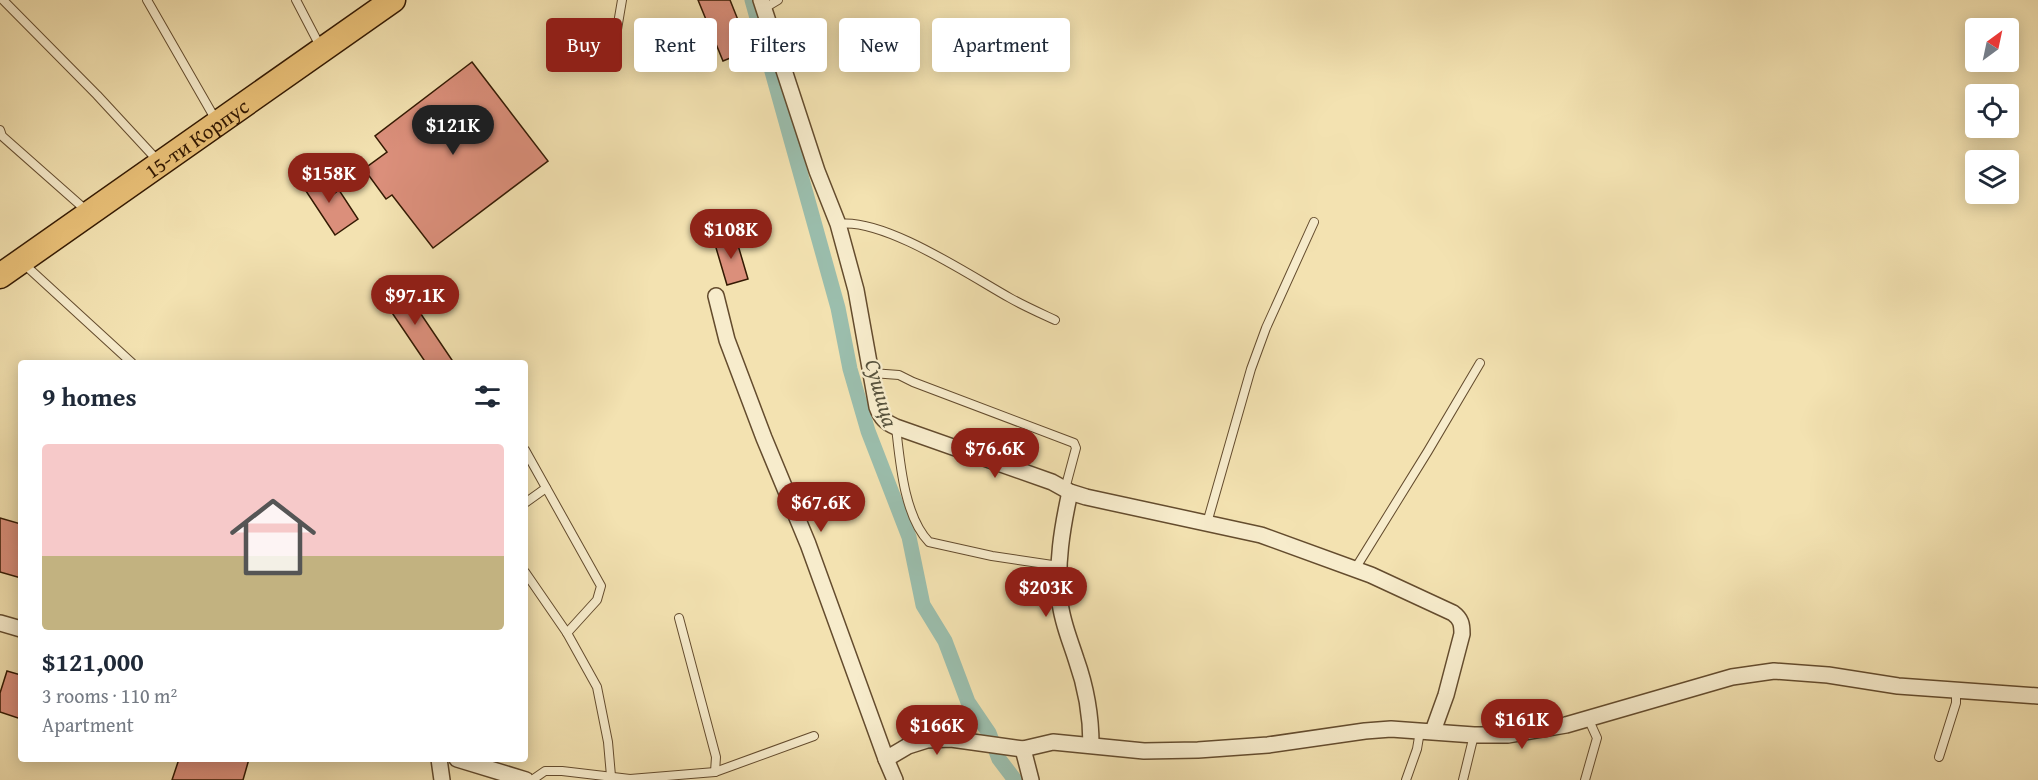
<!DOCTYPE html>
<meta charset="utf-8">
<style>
body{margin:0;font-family:"Gentium Book Plus",serif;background:#f6f6f7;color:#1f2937;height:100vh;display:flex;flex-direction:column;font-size:22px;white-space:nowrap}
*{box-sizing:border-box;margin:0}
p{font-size:20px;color:#747a83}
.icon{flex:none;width:33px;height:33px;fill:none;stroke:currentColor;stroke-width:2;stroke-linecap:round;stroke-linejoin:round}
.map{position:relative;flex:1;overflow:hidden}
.drawer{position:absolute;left:18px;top:360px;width:510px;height:402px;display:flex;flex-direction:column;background:#fff;border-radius:6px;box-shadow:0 3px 15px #0003}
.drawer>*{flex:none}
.banner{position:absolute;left:546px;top:18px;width:570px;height:54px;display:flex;gap:12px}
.needle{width:39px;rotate:33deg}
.tools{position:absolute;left:1965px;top:18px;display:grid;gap:12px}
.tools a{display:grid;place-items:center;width:54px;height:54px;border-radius:6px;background:#fff;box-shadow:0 3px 15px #0003;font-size:30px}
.price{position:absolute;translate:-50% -51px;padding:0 14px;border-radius:21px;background:#8f2418;color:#fff;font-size:20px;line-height:39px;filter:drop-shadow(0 2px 3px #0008)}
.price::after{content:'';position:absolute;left:50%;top:36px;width:18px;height:14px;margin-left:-9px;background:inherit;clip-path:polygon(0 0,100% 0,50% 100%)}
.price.on{background:#222;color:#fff}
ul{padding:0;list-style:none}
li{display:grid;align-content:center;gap:12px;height:318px;padding:0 24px}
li+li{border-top:2px solid #e0e1e3}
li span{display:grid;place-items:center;height:186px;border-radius:6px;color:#555}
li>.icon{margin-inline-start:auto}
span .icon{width:108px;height:108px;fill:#fffc;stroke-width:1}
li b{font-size:26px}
h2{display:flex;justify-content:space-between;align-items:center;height:72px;padding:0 24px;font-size:26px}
.chip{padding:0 21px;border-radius:6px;background:#fff;box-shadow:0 3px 15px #0003;font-size:21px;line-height:54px}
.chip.on{background:#8f2418;color:#fff}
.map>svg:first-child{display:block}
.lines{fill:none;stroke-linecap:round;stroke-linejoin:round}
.canal{stroke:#9bbead;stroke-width:15}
.building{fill:#db8f7b;stroke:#341a03;stroke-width:1.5}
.lane-casing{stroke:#644c2e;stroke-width:10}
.street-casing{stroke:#644c2e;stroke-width:18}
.primary-casing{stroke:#341a03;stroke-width:27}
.lane{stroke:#f7eccc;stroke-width:8}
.street{stroke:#f7eccc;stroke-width:15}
.primary{stroke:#eac178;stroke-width:24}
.labels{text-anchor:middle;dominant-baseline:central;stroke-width:4.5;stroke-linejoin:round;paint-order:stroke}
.street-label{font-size:21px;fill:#341a03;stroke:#f7eccc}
.water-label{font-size:22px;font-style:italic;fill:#58533e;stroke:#f7eccc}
</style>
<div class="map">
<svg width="2038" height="780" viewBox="0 0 2038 780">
<rect width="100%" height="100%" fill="#f3e2b1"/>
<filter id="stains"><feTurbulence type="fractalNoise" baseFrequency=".00333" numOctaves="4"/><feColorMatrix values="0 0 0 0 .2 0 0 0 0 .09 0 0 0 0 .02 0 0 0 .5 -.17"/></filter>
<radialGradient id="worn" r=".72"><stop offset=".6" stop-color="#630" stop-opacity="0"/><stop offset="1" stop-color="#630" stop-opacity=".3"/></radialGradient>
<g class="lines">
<path class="canal" d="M752,0L838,308L850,369L868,431L909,537L923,605L945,641L968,702L989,733L999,759L1015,780"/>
</g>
<g class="building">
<path d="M698,0H730L750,50L723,61Z"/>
<path d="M472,62L548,161L433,248L392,195L386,199L364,169L387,152L375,136Z"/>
<path d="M315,172L331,196L339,190L358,219L335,235L300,182Z"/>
<path d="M735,235L748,279L727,285L714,241Z"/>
<path d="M400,283L454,363H426L380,295Z"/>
<path d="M0,518L21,524V578L0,572Z"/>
<path d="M7,671L21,675V719L0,712V693Z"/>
<path d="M179,759H249L243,780H172Z"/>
</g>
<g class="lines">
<g class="lane-casing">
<g id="lane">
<path d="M3,0L97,95L159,162"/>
<path d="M147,0L217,122"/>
<path d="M296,0L321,48"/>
<path d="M763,9L778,0"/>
<path d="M612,59L622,0"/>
<path d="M0,130L2,136L88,212"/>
<path d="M838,224C883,217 969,275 1010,298C1024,306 1040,313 1055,320"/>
<path d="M24,264L132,363"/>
<path d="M872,373L899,375L913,382L1074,443L1076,448L1065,489"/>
<path d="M896,427C900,462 904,516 929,542L992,556L1059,566"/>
<path d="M525,450L601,586L597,600L567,633"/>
<path d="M525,503L546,488"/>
<path d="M1207,523L1251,369L1266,328L1314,222"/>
<path d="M1355,569L1428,451L1480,363"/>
<path d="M525,572L567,633L597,687L608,742L611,776"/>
<path d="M679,618L716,757L715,772"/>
<path d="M1939,757L1956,703V691"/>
<path d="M532,780L545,771H562L630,779L715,772L814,736"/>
<path d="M1406,780L1417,749L1420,731"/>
<path d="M1463,780L1474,735"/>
<path d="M1585,780L1597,738L1588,718"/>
</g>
</g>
<g class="street-casing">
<g id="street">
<path d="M761,0L817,171L838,224L856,290L877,407C881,418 886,423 896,427L1052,482L1070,492L1086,497L1261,535L1371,575L1453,613C1461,619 1462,624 1462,634L1446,695L1433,731"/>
<path d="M716,296L727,340L764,438L808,544L886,759L895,780"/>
<path d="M1070,492C1062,528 1056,565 1060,602C1062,622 1070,640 1076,659C1086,687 1091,715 1091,745"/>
<path d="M0,623L21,629"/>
<path d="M1023,749L1031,780"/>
<path d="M439,759L442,780"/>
<path d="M457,759L526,780"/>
<path d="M886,759L908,746L927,740L951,739L1023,749L1053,742L1144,751L1198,750L1268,745L1365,731L1391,729L1474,735H1508L1566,725L1732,677L1774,671L1828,675L1898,686L2038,696"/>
</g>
</g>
<g class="primary-casing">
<g id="primary">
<path id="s1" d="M0,276L393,0"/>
</g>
</g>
<use href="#lane" class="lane"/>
<use href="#street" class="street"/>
<use href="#primary" class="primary"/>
</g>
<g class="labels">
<g class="street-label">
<text stroke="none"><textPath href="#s1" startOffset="240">15-ти Корпус</textPath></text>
</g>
<g class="water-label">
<text transform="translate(882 393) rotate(74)">Сушица</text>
</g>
</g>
<rect width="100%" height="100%" filter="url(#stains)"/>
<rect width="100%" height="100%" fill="url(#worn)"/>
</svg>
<div class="tools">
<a><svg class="needle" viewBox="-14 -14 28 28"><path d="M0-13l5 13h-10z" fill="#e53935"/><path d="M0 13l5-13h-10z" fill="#747a83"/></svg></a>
<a><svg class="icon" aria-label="locate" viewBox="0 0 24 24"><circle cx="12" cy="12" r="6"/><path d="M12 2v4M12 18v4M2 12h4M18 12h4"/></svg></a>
<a><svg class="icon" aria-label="layers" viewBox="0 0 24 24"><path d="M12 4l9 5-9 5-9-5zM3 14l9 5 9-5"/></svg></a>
</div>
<b class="price on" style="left:453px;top:156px">$121K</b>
<b class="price" style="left:329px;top:204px">$158K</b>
<b class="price" style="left:731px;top:260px">$108K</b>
<b class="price" style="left:415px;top:326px">$97.1K</b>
<b class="price" style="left:995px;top:479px">$76.6K</b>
<b class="price" style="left:821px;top:533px">$67.6K</b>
<b class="price" style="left:1046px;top:618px">$203K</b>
<b class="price" style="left:1522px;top:750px">$161K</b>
<b class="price" style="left:937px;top:756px">$166K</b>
<div class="banner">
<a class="chip on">Buy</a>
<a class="chip">Rent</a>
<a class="chip">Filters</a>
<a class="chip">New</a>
<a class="chip">Apartment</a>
</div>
<section class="drawer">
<h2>9 homes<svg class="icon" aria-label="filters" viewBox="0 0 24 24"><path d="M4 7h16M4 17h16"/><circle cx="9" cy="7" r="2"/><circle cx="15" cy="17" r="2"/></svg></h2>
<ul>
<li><span style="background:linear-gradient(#f6c9c9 60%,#c2b280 0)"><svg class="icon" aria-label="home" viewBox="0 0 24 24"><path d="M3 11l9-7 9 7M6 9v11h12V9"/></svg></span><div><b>$121,000</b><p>3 rooms · 110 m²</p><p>Apartment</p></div></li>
</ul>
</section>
</div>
